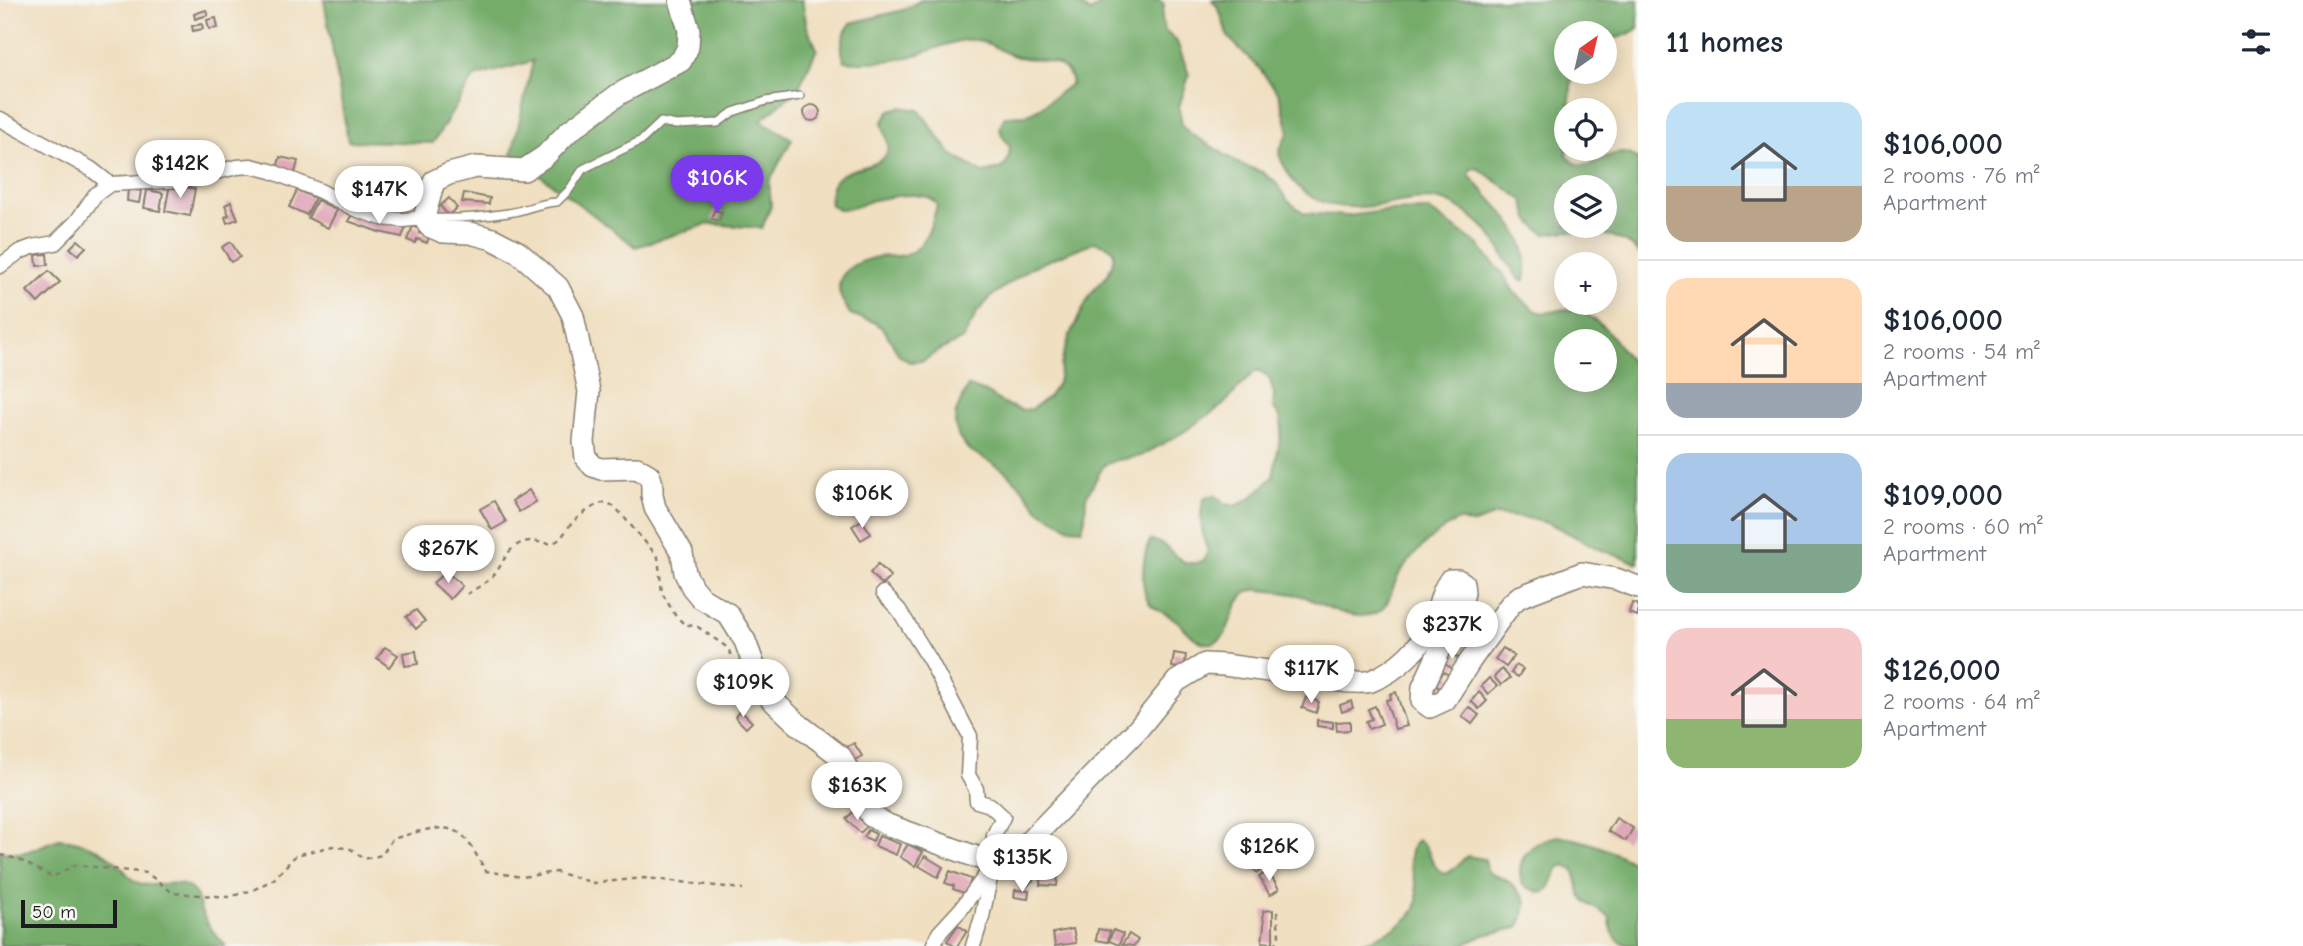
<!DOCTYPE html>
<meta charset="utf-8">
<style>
body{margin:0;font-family:"Comic Neue",sans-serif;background:#f6f6f7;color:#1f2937;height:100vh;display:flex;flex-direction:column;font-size:26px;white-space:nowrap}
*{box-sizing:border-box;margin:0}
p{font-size:23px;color:#747a83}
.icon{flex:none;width:38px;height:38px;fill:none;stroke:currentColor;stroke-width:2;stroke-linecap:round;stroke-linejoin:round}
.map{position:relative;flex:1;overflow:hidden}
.panel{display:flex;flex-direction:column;background:#fff;width:665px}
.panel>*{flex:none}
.needle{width:46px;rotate:34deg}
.fabs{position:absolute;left:1554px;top:21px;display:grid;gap:14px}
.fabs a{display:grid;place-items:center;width:63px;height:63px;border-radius:50%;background:#fff;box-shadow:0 4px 18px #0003;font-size:35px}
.scale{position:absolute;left:21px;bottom:18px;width:96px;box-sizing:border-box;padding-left:7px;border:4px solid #1c1c1c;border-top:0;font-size:19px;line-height:24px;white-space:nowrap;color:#1c1c1c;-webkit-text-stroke:5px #f6f6f2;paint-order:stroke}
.price{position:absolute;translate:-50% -60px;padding:0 16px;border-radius:24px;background:#fff;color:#222;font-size:23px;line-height:46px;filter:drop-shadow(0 2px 4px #0008)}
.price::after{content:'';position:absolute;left:50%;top:42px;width:21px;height:16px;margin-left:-10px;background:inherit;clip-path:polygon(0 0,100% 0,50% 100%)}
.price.current{background:#7c3aed;color:#fff}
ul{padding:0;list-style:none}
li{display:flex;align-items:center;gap:21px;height:175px;padding:0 28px}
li+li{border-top:2px solid #e0e1e3}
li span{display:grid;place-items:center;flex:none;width:196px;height:140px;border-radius:21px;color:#555}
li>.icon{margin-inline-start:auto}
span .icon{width:84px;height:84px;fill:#fffc;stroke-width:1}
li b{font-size:30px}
h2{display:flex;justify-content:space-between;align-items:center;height:84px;padding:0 28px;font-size:30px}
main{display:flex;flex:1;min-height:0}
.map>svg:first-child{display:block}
.forest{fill:#74ac6a;stroke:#486443;stroke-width:2;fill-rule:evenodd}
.building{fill:#e0a8ba}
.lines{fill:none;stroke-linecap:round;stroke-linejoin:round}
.service-casing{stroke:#867e6e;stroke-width:10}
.minor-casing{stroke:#867e6e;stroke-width:17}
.secondary-casing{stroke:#867e6e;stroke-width:24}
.path{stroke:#867e6e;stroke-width:2.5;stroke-dasharray:5 5;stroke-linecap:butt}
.service{stroke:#fff;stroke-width:7}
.minor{stroke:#fff;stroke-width:14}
.secondary{stroke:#fff;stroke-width:21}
</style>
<main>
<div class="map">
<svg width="1638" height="946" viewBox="0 0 1638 946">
<rect width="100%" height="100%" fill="#f6f6f2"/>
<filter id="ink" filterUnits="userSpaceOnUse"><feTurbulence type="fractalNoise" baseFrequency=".0143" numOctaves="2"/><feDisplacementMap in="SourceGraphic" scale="14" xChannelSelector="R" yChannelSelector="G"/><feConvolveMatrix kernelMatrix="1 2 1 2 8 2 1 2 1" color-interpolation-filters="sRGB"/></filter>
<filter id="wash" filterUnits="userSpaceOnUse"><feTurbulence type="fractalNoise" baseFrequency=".00686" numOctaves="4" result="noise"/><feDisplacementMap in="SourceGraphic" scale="28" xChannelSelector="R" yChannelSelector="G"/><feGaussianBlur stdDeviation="1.57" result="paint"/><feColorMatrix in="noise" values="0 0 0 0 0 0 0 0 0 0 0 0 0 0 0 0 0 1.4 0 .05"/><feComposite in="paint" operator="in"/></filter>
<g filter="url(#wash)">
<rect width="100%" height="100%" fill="#f0dfc0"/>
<g class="forest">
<path d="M324,0H802L807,27L817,49L798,89L761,120L792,139L769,182L771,206L762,228L708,224L636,247L512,154L533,61L474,77L433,143L348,141Z"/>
<path d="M921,0H1072L1090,12L1100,5L1103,0H1159L1164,4L1162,21L1164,30L1177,42L1189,75L1179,107L1182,125L1190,133L1240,164L1262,172L1276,183L1288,201L1304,213L1347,216L1385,211L1429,210L1479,245L1488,258L1502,272L1514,292L1536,311L1544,313L1565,309L1583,311L1607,330L1638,371V563L1601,550L1551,524L1527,518L1496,515L1472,524L1458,520C1435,533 1415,551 1400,573C1391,586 1391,607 1376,613C1351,623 1327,606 1305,597C1293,593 1281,592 1269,591C1264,591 1257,589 1253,590C1229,596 1234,639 1213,643C1197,646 1188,631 1178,622C1171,615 1159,612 1151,605C1139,593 1142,551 1151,540C1175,545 1176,571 1203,561L1208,552C1202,535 1197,514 1205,497L1215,495L1226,504L1236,506L1251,498L1273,477L1282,428L1280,417L1273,407L1274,394L1269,377L1258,370L1252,374L1223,405L1182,433L1141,456L1117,460L1104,465L1086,497L1085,518L1082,529L1070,528L1039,510L1020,485L1002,469L968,449L959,438L955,425L956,412L968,386L986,392L1004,404L1022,410L1032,409L1049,396L1058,383L1063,356L1070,335L1091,293L1107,276L1112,265L1114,253L1112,249L1105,245L1094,242L1032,267L992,296L978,311L963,339L938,351L923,361L909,362L899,355L885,331L876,323L850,314C847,308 842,301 840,295C834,271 858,261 877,257C891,255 903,259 915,250C928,240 932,222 937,206C930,188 890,197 874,200C863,203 853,210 841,209C836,209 835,208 831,205C822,154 890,179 888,145C887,138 884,130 882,123L890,110L901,107L919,110L951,154L983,173C1003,168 1008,170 1010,147C1002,136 995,129 1006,116L1026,115L1040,108L1072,83C1068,60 1041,60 1023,58C1002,56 991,38 967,40C943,42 923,56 899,59C885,62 859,63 845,61C838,47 842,35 851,23L903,10ZM1605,341V380H1566V341Z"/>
<path d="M1212,0H1638V28C1629,35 1616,41 1605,37V33H1566V72H1572V75L1569,110H1566V149H1569L1566,154C1589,186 1608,137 1638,159V253L1631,245L1613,236L1568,231L1546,234L1537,228L1529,219L1523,200L1479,169L1472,168L1469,175C1495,207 1534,233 1525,280L1521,281C1509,268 1504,255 1495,241C1485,225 1466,210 1449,203C1438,198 1424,199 1412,200C1379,205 1342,215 1312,197C1302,191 1295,185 1289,175C1277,151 1275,157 1289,132L1279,94L1258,67L1228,37L1219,9ZM1566,187H1605V226H1566Z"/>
<path d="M1558,836C1587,840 1612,850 1638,865V946C1619,946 1610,937 1610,917L1585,902L1581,896L1574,871L1564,865L1558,868C1547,893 1549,900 1522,884C1514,857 1533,841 1558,836Z"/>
<path d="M59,839C85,841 102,849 121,867C126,872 130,879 136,882C155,891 176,875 193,891C198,896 199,904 201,911C207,924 216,937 226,946H0V851C25,858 37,846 59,839Z"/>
<path d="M1418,840C1432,847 1429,866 1444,874L1450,872L1467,856L1485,859C1487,877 1491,873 1504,879C1514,884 1520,893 1526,901L1522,920L1517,928L1484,935L1461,946H1358C1376,935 1395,932 1410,916C1432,892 1395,859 1418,840Z"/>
</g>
<g id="blocks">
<g class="building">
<path d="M206,10L208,15L195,19L194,14Z"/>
<path d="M216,18L218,28L209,29L207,20Z"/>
<path d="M202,24L203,29L193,31L192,26Z"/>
<circle cx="812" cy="113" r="8"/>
<path d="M280,157L298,161L295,173L277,169Z"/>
<path d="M170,184L195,189L190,216L165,211Z"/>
<path d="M349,186L366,194L362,203L345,196Z"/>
<path d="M128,189L141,191L139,203L127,201Z"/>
<path d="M147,190L163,193L160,211L144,208Z"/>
<path d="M297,190L315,198L307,215L289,207Z"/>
<path d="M464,193L490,198L489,204L462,202Z"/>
<path d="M449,198L457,208L448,215L440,206Z"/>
<path d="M317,200L337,210L328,228L308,218Z"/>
<path d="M387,201L388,212H379L378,202Z"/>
<path d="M231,202L238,219L227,223L225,217L229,215L225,205Z"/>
<path d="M714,210L722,212L719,221L712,219Z"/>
<path d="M352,215L379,223L406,227L402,237L379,232L348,221Z"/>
<path d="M413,226L421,229L419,233L429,237L427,243L417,239L415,243L407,240Z"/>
<path d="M78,240L86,247L78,255L70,248Z"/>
<path d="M231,242L240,257L231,262L222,247Z"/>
<path d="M47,254L48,265L37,266L36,255Z"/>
<path d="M49,271L60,282L38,303L27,291Z"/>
<path d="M529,490L536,502L519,512L512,501Z"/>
<path d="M494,501L506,522L492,530L480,509Z"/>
<path d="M862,520L871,534L861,540L852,526Z"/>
<path d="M472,541L483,548L477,557L466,550Z"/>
<path d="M878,564L891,577L883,585L870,573Z"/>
<path d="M446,571L462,586L450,599L433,583Z"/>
<path d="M1632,603L1638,604V616L1629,613Z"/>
<path d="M416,610L425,621L416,629L406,617Z"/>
<path d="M385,647L398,655L389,667L377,658Z"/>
<path d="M1503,648L1514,656L1506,667L1495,659Z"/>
<path d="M416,651L418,664L405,666L403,653Z"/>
<path d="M1174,653L1186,655L1184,669L1172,667Z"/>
<path d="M1449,653L1461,659L1455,670L1443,663Z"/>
<path d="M1516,665L1523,669L1518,677L1511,673Z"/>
<path d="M1502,669L1510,678L1501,685L1494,677Z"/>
<path d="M1442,671L1454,678L1442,691L1436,685Z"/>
<path d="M1489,678L1497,686L1488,694L1481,686Z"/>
<path d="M1396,692L1407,726L1395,729L1386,700L1391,699L1390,694Z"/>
<path d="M1479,692L1487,701L1479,709L1471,701Z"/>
<path d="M1306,697L1319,702L1316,713L1302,708Z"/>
<path d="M1351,701L1353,708L1342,712L1340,705Z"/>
<path d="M1375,706L1382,724L1369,729L1366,721L1372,719L1368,709Z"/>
<path d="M1469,707L1479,715L1472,724L1462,716Z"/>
<path d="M740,710L752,722L746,728L735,717Z"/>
<path d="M1317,720L1333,722V728L1317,726Z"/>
<path d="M1350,721V730L1337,731L1336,722Z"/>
<path d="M854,743L862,756L855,760L847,747Z"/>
<path d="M855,810L869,825L860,833L846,819Z"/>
<path d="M1616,818L1633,828L1626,841L1608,831Z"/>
<path d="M868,830L876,834L873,841L864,837Z"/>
<path d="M879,836L900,844L896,855L875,846Z"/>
<path d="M908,844L923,852L915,866L900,857Z"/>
<path d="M1254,849L1266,867L1257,873L1244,855Z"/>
<path d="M1044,853L1055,863L1047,871L1037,861Z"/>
<path d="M925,856L943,867L938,877L919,866Z"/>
<path d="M1026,862L1039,874L1026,887L1014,876Z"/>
<path d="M950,871L971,879L966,894L953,889L954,886L945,883Z"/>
<path d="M1268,871L1279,889L1270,895L1259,877Z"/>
<path d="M1041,874L1058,875L1057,886L1040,885Z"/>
<path d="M1015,890L1029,891L1028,899L1014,897Z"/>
<path d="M1273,910V943L1262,942L1264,926L1263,911Z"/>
<path d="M958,925L967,931L957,946H954L947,941Z"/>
<path d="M1073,929L1076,943L1055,946L1053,933Z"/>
<path d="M1098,929L1110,931L1108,942L1096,940Z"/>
<path d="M1113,930L1123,934L1119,945L1109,941Z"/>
<path d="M1129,934L1138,940L1134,946L1122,945Z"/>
</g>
</g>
</g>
<g filter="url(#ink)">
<use href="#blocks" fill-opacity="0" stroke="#867e6e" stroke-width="2"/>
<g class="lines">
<g class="service-casing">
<path id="service" d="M429,218C455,219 482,217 508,213C525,211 537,203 557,202L569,190L583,169L642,140L661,122L676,125L718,123L733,112L766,101L800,96"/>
</g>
<g class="minor-casing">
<g id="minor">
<path d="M0,119L91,169L110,184"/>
<path d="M0,266L19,252L32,247L55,243L77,221L95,195L110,184L183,180L237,167L251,166L271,171L320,191L355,209L382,218L403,220L424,218"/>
<path d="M883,593L899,610L930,660L970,736L968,775L976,789L977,801L990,805L1003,817L994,835L993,863L982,917L973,946"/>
<path d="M933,946L939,933L961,909L985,876"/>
</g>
</g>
<g class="secondary-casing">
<path id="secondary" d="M680,0L689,30L688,47L681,61L619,94L568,132L545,156L524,170L476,167L449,174L434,181L424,218L429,226L443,232L470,233L493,239L518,252L558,287L573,316L589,391L584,442L586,458L593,466L601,469L637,468L649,475L652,484V495L655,508L682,553L685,573L692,587L701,598L728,614L745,641L756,671L769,697L798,724L841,757L871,816L888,825L993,863L1007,860L1020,851L1138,729L1177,681L1205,664L1224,665L1349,682C1356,682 1365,683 1371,681C1397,671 1422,646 1434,621C1440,607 1440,593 1450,580H1458L1463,583L1464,593L1460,606L1423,687L1422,701L1430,707L1445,700L1470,661L1510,605L1519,597L1582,573L1616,579L1638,587"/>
</g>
<g class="path">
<path d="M467,594C477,588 490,581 497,571C502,564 505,555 512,549C531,532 543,549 557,541C563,537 566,530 571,524C576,518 598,501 607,503C608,503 615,507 616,508L658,557L662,593L675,615L684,624L698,627L728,648L731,655"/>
<path d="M0,855L18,859L52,877L76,865L147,873L173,893L229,897L253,890L274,879L296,855L333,846L351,849L364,859L382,855L392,839C413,834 448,818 465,838C473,848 479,860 486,871L522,877L556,872L594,883L645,878L743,889"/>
<path d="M1275,946L1279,935L1277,911"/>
</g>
<use href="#service" class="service"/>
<use href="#minor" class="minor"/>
<use href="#secondary" class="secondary"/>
</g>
</g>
</svg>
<div class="fabs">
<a><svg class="needle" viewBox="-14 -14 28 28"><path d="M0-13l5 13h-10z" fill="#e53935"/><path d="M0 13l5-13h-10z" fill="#747a83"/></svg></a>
<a><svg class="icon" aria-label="locate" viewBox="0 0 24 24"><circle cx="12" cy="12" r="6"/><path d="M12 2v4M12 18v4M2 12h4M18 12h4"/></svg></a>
<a><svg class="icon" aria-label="layers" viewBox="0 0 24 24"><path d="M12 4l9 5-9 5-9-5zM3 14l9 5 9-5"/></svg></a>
<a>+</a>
<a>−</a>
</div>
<div class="scale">50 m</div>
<b class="price" style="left:180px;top:200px">$142K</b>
<b class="price current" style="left:717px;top:215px">$106K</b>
<b class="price" style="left:379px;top:226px">$147K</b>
<b class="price" style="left:862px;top:530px">$106K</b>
<b class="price" style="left:448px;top:585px">$267K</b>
<b class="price" style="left:1452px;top:661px">$237K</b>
<b class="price" style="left:1311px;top:705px">$117K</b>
<b class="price" style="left:743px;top:719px">$109K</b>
<b class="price" style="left:857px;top:822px">$163K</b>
<b class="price" style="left:1269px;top:883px">$126K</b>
<b class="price" style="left:1022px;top:894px">$135K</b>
</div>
<section class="panel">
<h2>11 homes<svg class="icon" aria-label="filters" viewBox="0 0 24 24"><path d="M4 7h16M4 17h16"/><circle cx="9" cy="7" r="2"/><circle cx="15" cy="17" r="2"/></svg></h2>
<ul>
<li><span style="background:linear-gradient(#bfe0f5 60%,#b9a48a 0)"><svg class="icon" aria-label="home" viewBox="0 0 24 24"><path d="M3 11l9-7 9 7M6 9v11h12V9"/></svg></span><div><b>$106,000</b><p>2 rooms · 76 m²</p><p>Apartment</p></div></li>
<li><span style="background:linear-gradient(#ffd9b3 75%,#9aa5b1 0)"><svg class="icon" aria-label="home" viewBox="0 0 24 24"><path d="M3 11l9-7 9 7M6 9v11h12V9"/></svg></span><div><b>$106,000</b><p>2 rooms · 54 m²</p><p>Apartment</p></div></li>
<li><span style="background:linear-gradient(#a9c7e8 65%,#7fa58c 0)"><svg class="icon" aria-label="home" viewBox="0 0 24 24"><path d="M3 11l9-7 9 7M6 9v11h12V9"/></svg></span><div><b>$109,000</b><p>2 rooms · 60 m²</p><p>Apartment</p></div></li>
<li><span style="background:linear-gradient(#f6c9c9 65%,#8fb573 0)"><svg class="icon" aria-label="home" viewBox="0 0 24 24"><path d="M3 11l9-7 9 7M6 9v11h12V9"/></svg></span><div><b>$126,000</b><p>2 rooms · 64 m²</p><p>Apartment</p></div></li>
</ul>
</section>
</main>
